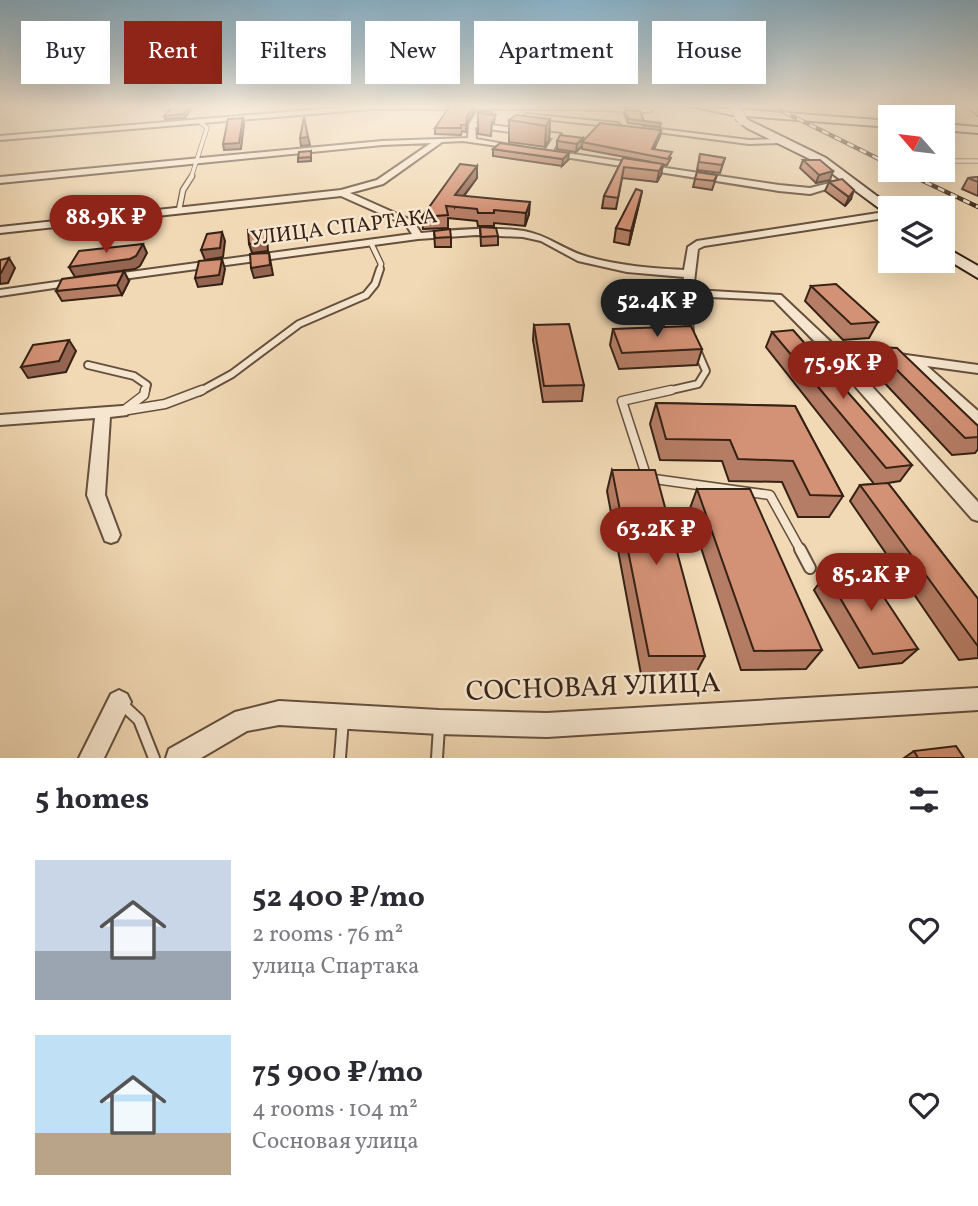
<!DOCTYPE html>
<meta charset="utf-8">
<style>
body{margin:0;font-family:Vollkorn,serif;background:#f2f2f3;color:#2b2b33;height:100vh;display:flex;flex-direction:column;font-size:26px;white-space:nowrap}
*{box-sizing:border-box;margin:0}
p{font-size:23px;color:#7c7c81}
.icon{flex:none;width:38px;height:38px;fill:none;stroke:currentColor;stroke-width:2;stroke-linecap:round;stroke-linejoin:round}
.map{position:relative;height:758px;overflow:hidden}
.drawer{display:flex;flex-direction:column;background:#fff;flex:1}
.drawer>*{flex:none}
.top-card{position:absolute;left:21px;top:21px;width:936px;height:63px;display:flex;gap:14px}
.needle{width:46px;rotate:298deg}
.fabs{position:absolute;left:878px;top:105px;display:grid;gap:14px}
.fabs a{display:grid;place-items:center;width:77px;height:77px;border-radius:0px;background:#fff;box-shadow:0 7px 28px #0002;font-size:35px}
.price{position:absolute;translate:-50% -60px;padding:0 16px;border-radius:24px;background:#8f2418;color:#fff;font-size:23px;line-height:46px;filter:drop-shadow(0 2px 4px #0008)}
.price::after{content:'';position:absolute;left:50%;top:42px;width:21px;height:16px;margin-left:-10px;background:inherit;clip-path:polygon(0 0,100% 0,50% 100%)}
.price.active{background:#222;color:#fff}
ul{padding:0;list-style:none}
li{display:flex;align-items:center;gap:21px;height:175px;padding:0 35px}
li span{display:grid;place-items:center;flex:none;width:196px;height:140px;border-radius:0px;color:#555}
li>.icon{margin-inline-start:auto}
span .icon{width:84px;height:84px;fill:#fffc;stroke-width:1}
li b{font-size:30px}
h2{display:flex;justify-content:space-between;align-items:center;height:84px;padding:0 35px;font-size:30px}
.chip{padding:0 24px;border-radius:0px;background:#fff;box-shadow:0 7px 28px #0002;font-size:24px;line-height:63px}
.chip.active{background:#8f2418;color:#fff}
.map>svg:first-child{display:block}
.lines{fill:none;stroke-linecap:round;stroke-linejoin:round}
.lane-far4-casing{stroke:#65503d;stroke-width:5}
.lane-far3-casing{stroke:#65503d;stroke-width:7}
.lane-far2-casing{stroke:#65503d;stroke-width:10}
.lane-far1-casing{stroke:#65503d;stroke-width:11}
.lane-casing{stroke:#65503d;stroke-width:14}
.street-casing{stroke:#65503d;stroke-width:4}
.secondary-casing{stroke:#362215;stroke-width:4}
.lane-far4{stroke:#f6e6cf;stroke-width:3.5}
.lane-far3{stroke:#f6e6cf;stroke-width:4.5}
.lane-far2{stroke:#f6e6cf;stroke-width:6}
.lane-far1{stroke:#f6e6cf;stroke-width:8}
.lane{stroke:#f6e6cf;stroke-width:10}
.street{fill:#f6e6cf;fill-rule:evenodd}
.secondary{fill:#f6e6cf;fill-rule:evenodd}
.rail-casing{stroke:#362215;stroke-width:4.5}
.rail{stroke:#f6e6cf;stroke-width:2.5;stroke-dasharray:7;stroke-linecap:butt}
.secondary-bridge-casing{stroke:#362215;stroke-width:11;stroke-linecap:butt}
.secondary-bridge{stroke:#f6e6cf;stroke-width:10}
.wall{fill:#b57d65;stroke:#362215;stroke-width:2}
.shaded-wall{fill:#946652;stroke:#362215;stroke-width:2}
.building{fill:#d39175;stroke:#362215;stroke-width:2}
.labels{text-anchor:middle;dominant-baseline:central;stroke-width:5;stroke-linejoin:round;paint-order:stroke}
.far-street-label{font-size:21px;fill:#362215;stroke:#f6e6cf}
.near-street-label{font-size:28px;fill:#362215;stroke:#f6e6cf}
</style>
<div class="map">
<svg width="978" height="758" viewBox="0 0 978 758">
<rect width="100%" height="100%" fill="#f1d9b5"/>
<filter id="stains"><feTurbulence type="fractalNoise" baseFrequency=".00286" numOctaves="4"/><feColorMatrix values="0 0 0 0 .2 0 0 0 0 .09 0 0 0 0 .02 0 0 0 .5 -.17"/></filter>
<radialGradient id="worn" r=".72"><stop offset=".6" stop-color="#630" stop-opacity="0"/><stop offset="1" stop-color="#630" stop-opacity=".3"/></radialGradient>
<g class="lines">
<g class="lane-far4-casing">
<g id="lane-far4">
<path d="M936,106L950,119"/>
<path d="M943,161H978"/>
<path d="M191,178L207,128L199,121"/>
</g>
</g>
<g class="lane-far3-casing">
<g id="lane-far3">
<path d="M179,210L183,190L192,176"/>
<path d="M371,243L381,264L379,271"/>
</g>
</g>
<g class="lane-far2-casing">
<g id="lane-far2">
<path d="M687,293L690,334"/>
<path d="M88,365L134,376L147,385L145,392"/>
<path d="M199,392L232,374L299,324L366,295L375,284L380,269"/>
<path d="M663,392L698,384L706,371L696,348"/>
</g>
</g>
<g class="lane-far1-casing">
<g id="lane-far1">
<path d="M671,390L622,401L647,478L770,495L801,551"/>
<path d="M122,411L165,404L202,390"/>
<path d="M123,411L144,395L145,390"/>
</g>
</g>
<g class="lane-casing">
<g id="lane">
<path d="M800,549L810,568"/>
<path d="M122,704L139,720L154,758"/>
<path d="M340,758L343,720"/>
<path d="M437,758L439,727"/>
</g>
</g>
<g class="street-casing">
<g id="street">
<path d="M358,106H600L652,110L649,112L574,109H371L0,140V136Z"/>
<path d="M477,112L495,115L492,117L479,116L476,123L561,134L553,151L779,185L810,188L842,180L846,183L810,194L779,191L552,155L544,152L553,138L475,127L476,139L522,147L518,149L463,141L442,142L383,184L350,193L413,221L421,233C455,230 490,226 524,231C548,235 565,251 588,257C620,266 652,268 684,270L688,247L697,241L891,211V217L704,246L698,249L693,290L781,295L834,345L978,365V373L927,366L978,411V425L973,424L908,364L843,355L978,502V521L972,519L825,352L774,300L687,296L681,293L684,277L627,272L578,261L541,241L523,237L476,235L418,239L108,281L102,278L108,275L412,234L406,225L341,196L0,233V227L341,190L377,180L431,143L382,145L0,183V177L382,141L468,138L469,124Z"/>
<path d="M526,114L617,123L620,125L617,127L524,117Z"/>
<path d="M644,127L749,140L782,139L786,141L782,143L749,144L642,130Z"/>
<path d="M77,279L83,282L81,284L0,296V290Z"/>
<path d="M122,406L127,407L129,411L127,415L110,417L105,495L120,535L117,541L111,543L105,541L87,495L95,418L0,425V415Z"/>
<path d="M978,688V710L547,737L439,734L279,725L247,731L201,758H166L169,749L235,712L279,701L439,710L547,713Z"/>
<path d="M119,690L127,694L131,702L104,758H79L111,694Z"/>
</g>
</g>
<g class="secondary-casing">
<g id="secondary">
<path d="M690,106L891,121V127L733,115Z"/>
<path d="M967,106H976L978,115Z"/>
<path d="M742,117L826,158L893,208H891V217L818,163L747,128L737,120Z"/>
<path d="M943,124L978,127V133L943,130Z"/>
<path d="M943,246L978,266V278L943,257Z"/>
</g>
</g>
<use href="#lane-far4" class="lane-far4"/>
<use href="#lane-far3" class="lane-far3"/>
<use href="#lane-far2" class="lane-far2"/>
<use href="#lane-far1" class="lane-far1"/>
<use href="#lane" class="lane"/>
<use href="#street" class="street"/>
<use href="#secondary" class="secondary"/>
<g class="rail-casing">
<g id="rail">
<path d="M772,106L891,165"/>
<path d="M900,170L978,207"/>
</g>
</g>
<use href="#rail" class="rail"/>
<g class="secondary-bridge-casing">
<path id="secondary-bridge" d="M734,106L742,120"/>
</g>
<use href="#secondary-bridge" class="secondary-bridge"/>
</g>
<g class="wall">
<path d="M474,106V112L467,123L466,132L462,131L461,135L435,134V128Z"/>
<path d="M625,110L644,121L661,123L660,127L628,123L624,114Z"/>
<path d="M478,111L495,115L494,123L492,122L491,136L478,134Z"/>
<path d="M550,119L549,140L545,147L509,142V120Z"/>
<path d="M661,130L660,136L654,149L671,158L667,165H663L661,175L657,182L622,178L616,209L602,208L604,196L623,158L651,162L582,149V146L576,152L557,149V141L583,138V142Z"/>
<path d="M493,149L568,160L562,166L493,156Z"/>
<path d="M311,151V161L298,162V158Z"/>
<path d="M700,154L725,158L720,173L697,170Z"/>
<path d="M803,160L830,180L816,183L800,168Z"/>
<path d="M697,172L717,175L712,190L693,187Z"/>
<path d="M978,177V196L962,189L968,178Z"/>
<path d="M477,178L464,196L529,214L525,226L494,223V226H478L477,221L448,218V228L423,229L422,217Z"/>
<path d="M829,182L851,199L845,206L825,191Z"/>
<path d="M642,191L629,245L614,242L616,228Z"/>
<path d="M480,227L498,236V245L481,246Z"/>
<path d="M434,231L451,237V247H435Z"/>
<path d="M129,281L122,295L62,301L56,291Z"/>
<path d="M811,286L878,322L869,338L843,340L805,301Z"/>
<path d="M534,325L584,385L582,401L543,402L533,340Z"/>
<path d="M613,329L702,349L697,365L619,369L610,345Z"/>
<path d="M772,332L912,465L900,481L888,483L978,599V658L959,660L850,501L860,485L874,484L766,347Z"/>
<path d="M874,347L978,426V449L975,453L952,455L865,362Z"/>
<path d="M656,403L795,406L843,496L829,517H798L782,482L729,481L722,461L660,460L650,424Z"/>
<path d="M612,470L705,656L695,675L641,674L607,491Z"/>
<path d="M697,489L822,650L806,669L741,670L689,511Z"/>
<path d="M826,574L918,649L902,663L859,668L814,590Z"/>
<path d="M914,751L964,758H904Z"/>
</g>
<g class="shaded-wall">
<path d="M189,106H193L185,118L165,119L164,116Z"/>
<path d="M474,106V112L467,123L466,132L467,116Z"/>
<path d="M243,118L244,124L241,149L224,150L223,144Z"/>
<path d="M550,119L549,140L545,147L546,126Z"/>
<path d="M661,130L660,136L651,155L652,149Z"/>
<path d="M308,137L310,145L301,146L300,138Z"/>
<path d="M583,138L582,146L576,152L577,144Z"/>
<path d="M569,153L568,160L562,166L563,159Z"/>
<path d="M663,164L661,175L657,182L659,171Z"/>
<path d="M477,166V178L455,207V195Z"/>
<path d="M833,171L830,180L816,183L819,175Z"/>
<path d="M854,190L851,199L845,206L849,197Z"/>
<path d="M642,191L639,204L629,245L631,231Z"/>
<path d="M530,202L529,214L525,226L526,213Z"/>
<path d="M265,228L267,237L268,251L252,253L249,244Z"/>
<path d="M222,232L225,241L223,257L205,260L201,250Z"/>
<path d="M143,244L147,253L140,266L135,269L75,277L69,267Z"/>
<path d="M269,253L273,275L254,278L251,268Z"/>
<path d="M9,258L15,268L8,283L0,284V273Z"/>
<path d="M222,259L225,269L222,284L198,287L195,278Z"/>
<path d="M124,271L129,281L122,295L117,285Z"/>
<path d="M69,340L76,351L66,372L28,378L21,367Z"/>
</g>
<g class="building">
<path d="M173,106H189L184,114L164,116Z"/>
<path d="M450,106H474L467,116L466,125H461V128H435Z"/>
<path d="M625,110L640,111L644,121L661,123L628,119Z"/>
<path d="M478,111L492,112L491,115L478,113Z"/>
<path d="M516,115L550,119L546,126L509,120Z"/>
<path d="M304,117L308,137L300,138Z"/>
<path d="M243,118L239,143L223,144L228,119Z"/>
<path d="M600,123L661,130L652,149L672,152L668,159L582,142Z"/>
<path d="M560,135L583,138L577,144L557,141Z"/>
<path d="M500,143L569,153L563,159L493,149Z"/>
<path d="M311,151V157L298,158L299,152Z"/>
<path d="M700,154L725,158L722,165L699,162Z"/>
<path d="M623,158L663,164L659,171L624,167L618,198L604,196Z"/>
<path d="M803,160H820L833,171L819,175Z"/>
<path d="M460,164L477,166L455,195L530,202L526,213L494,210V213H478L477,209L446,206L448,215L422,217Z"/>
<path d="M697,172L717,175L714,181L695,179Z"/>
<path d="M978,177V182L968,178Z"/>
<path d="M842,179L854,190L849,197L829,182Z"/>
<path d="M636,189L642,191L631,231L616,228Z"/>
<path d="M480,227L496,228L498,236L481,237Z"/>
<path d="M265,228V241L249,244L248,230Z"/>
<path d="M450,229L451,237L435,238L434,231Z"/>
<path d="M222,232L220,248L201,250L207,234Z"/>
<path d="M143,244L136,256L130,259L69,267L79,251Z"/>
<path d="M269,253L270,265L251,268L250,254Z"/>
<path d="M9,258L1,273H0V260Z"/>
<path d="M222,259L219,275L195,278L199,261Z"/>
<path d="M124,271L117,285L56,291L62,279Z"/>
<path d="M836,284L878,322L851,324L811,286Z"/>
<path d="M569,324L584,385L544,386L534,325Z"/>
<path d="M691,326L702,349L622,353L613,329Z"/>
<path d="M793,330L912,465L886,468L772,332Z"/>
<path d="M69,340L59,361L21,367L33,345Z"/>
<path d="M874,347L897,348L978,426V437L965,438Z"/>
<path d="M656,403L795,406L843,496L810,495L793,461L738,459L730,440L666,439Z"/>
<path d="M612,470H655L705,656H649Z"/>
<path d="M888,483L978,599V645H977L860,485Z"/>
<path d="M697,489H750L822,650L754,651Z"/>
<path d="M866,570L918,649L873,654L826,574Z"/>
<path d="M956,746L964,758H918L914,751Z"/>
</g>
<linearGradient id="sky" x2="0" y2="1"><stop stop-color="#89b6d0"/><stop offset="0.5" stop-color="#f9eede"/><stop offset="1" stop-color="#f9eede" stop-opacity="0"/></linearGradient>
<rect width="978" height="212" fill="url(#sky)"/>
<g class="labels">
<g class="far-street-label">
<text transform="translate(344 228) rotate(-7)">УЛИЦА СПАРТАКА</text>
</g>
<g class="near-street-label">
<text transform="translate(593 688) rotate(-2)">СОСНОВАЯ УЛИЦА</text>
</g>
</g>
<rect width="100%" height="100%" filter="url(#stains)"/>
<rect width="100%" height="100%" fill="url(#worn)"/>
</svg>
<div class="fabs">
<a><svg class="needle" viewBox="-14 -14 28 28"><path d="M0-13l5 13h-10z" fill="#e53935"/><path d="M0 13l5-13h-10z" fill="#7c7c81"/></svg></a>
<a><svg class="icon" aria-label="layers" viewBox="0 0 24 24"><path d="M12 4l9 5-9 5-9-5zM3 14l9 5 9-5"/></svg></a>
</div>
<b class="price" style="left:106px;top:255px">88.9K ₽</b>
<b class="price active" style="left:657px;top:339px">52.4K ₽</b>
<b class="price" style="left:843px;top:401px">75.9K ₽</b>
<b class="price" style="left:656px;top:567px">63.2K ₽</b>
<b class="price" style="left:871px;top:613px">85.2K ₽</b>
<div class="top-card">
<a class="chip">Buy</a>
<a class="chip active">Rent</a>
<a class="chip">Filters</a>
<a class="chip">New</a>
<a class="chip">Apartment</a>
<a class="chip">House</a>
</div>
</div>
<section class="drawer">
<h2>5 homes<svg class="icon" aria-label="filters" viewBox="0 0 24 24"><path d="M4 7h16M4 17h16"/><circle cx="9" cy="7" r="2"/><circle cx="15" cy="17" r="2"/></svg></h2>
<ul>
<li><span style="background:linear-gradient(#c9d6e8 65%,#9aa5b1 0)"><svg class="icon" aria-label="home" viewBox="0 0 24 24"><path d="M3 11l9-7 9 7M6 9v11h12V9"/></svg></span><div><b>52 400 ₽/mo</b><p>2 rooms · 76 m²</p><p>улица Спартака</p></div><svg class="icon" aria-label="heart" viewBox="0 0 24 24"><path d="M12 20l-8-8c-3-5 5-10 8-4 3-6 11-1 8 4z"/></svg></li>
<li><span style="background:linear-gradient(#bfe0f5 70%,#b9a48a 0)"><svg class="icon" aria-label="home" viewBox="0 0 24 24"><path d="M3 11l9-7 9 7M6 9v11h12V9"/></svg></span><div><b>75 900 ₽/mo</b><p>4 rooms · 104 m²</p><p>Сосновая улица</p></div><svg class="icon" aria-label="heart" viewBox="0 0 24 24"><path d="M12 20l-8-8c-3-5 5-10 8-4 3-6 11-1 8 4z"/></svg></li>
</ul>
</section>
